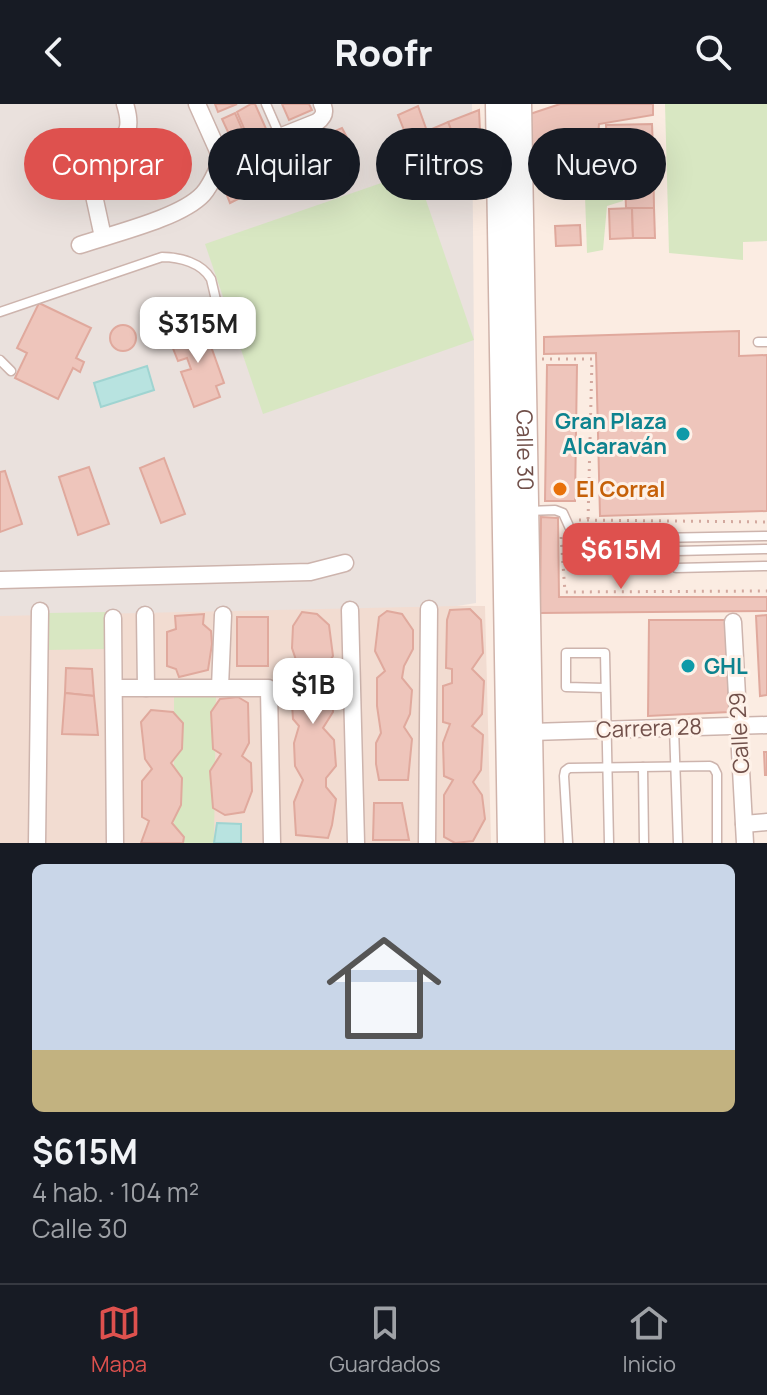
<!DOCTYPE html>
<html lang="es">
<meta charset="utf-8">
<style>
body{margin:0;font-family:Manrope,sans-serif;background:#242831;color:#f1f3f6;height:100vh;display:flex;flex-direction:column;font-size:30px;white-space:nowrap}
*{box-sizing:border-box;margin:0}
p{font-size:26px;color:#9ea1a6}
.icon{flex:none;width:44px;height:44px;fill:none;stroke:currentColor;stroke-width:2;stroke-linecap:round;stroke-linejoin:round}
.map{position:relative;height:739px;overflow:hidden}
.sheet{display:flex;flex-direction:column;background:#171b24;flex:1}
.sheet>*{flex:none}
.top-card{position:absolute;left:24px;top:24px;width:720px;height:72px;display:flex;gap:16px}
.price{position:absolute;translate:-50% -68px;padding:0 18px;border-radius:16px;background:#fff;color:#222;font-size:26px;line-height:52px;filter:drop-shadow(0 2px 4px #0008)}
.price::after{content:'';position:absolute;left:50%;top:48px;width:24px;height:18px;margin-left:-12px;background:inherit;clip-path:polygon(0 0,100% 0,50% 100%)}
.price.active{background:#de514e;color:#fff}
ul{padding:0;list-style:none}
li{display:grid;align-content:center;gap:16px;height:424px;padding:0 32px}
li+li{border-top:2px solid #363941}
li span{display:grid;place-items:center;height:248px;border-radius:12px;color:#555}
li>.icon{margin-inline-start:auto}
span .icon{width:144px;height:144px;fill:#fffc;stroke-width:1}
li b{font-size:34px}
.pill{padding:0 28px;border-radius:36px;background:#171b24;box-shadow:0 8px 32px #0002;font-size:28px;line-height:72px}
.pill.active{background:#de514e;color:#fff}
header{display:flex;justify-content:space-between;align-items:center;height:104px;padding:0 32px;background:#171b24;font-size:36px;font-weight:800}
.menu{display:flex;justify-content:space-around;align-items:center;height:112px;border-top:2px solid #363941;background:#171b24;font-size:22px;color:#9ea1a6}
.menu a{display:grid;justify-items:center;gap:4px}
.menu .active{color:#de514e}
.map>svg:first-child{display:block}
.residential{fill:#f2dcd1}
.industrial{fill:#eae1dd}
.green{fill:#d8e7c2}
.water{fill:#b8e3e0;stroke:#9fd4d1;stroke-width:2}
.building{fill:#eec5bb;stroke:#e0a99d;stroke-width:2}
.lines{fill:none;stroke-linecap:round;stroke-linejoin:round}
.lane-casing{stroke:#cdb4ad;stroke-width:11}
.street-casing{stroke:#cdb4ad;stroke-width:19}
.secondary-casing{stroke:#d0b3aa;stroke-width:27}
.path{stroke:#d3a99f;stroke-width:3;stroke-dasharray:2 6;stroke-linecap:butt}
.lane{stroke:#fff;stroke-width:8}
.street{stroke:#fff;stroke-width:16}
.secondary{stroke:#fff;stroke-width:24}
.culture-dot{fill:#0f9aa8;stroke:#fef1e8;stroke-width:3}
.food-dot{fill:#e8710a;stroke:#fef1e8;stroke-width:3}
.labels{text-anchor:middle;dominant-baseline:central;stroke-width:6;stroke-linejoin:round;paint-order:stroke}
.culture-label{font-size:22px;font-weight:bold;fill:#0d838f;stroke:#fef1e8;text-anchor:end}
.street-label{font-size:22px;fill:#71504a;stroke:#fef1e8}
.food-label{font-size:22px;font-weight:bold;fill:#c56008;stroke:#fef1e8;text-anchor:start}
</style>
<header><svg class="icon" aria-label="back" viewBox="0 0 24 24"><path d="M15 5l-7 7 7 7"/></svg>Roofr<svg class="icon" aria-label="search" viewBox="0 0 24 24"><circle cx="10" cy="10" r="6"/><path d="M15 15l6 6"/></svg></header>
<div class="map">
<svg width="767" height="739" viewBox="0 0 767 739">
<rect width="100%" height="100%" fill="#fbece2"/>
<path class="residential" d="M46,499L485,502L491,739H0V511Z"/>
<path class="industrial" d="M0,0H472L476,499L457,502L0,512Z"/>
<g class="green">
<path d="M665,0H767V137L743,138V156L669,149Z"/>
<path d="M620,50L623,97L607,102L603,146L587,149L584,63Z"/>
<path d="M416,67L474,236L263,310L205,140Z"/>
<path d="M108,508L105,545L47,546L46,509Z"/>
<path d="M216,590L214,739H174V592Z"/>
</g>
<g class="water">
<path d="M147,262L154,286L101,303L94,279Z"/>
<path d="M217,719L241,720V739H214Z"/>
</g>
<g class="building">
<path d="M215,0H237L218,8Z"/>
<path d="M251,0H255L267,27L248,34L237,8Z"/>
<path d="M282,0H309L312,6L289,16Z"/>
<path d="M560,0H653V11L599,20L596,54L534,59L527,11Z"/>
<path d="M418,2L433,44L414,51L398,11Z"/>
<path d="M479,6L480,27L455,36L448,18Z"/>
<path d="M235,9L247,36L234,41L222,15Z"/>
<path d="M448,18L455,36L433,44L427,27Z"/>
<path d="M652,20L653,45L607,46L606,21Z"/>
<path d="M342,24L350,39L334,43L330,29Z"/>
<path d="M303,34L311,47L291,56L283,42Z"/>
<path d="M278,45L286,63L270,72L258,53Z"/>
<path d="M624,45H653L654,104H626Z"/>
<path d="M262,59L270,72L271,83L260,84L253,62Z"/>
<path d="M253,62L260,84L230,99L220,73Z"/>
<path d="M576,62L578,89L554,91L553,63Z"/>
<path d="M632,104L633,134L610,135L609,105Z"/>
<path d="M632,104H654L655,134H633Z"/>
<path d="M580,121L581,141L556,142L555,122Z"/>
<path d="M39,199L91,224L76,254L84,258L80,268L73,264L58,295L15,274L27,249L17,244Z"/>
<path d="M192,215L200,237L208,234L224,279L216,282L220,293L194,303L181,268L191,265L187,254L178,257L172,242L182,239L175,221Z"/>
<circle cx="123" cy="234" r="13"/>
<path d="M739,227V252L767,251V407L600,412L596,249L544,250V233Z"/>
<path d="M547,261H577L575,397H545Z"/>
<path d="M164,354L185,410L161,419L140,364Z"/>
<path d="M89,363L109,420L78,431L59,373Z"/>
<path d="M5,367L22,420L0,428V368Z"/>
<path d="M541,413L558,414L559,493H767V507L540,509Z"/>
<path d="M470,505L481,516L483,549L472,565L484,577L482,610L472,622L483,631L481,666L473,678L482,691L485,715L473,737L455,739L444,733V691L453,676L444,672L443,639L450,620L443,618V582L452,579V565L446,564L447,516L450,506Z"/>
<path d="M387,507L402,510L413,526V545L404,562L402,574L412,586L410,610L404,623L412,635L408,676H379L376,660V639L381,629L377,602V574L385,567L375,547L379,513Z"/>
<path d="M302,508L317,510L329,521L333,552L321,569L332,575L333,608L323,624L334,636L336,662L326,674V683L336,695L332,721L328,734L296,731L294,698L303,676L295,662L294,639L299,622L293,615L291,585L299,572L298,562L292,544L293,522Z"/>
<path d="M204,510L203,520L211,527L212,540L208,566L179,573L176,565L167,562V528L176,525L175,512Z"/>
<path d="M767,511V591L760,592L756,512Z"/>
<rect x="237" y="513" width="31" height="49"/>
<path d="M649,516H726L729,608L648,612Z"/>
<path d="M66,564L92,565L94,592L65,589Z"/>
<path d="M65,589L94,592L98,631L62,630Z"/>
<path d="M238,593L248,599L249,639L242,652L251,659L252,687L244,708L225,711L213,704L210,667L221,650L213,645L211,608L220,595Z"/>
<path d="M151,606L173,608L183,619L182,645L171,659L182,674L181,701L172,719L184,733L183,739H141L149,717L142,713V677L152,665L145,655L141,618Z"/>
<path d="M764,648H767V671H765Z"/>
<path d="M374,699H402L409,736H373Z"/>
</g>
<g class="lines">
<g class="lane-casing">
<g id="lane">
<path d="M266,0L280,32"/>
<path d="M0,208L162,153C180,153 202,159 211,175L225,234"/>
<path d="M758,238H767"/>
<path d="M0,256L11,267"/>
<path d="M528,407L555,406L563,409L582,451"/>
<path d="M592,437L600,435L767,432"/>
<path d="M671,457L675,447L767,445"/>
<path d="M643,458L671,457L676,464L767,462"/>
<path d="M605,584L566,583V549H605L609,739"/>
<path d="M674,624L678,739"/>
<path d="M643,663L644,739"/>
<path d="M568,739L564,672L565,667L569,664L710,662L714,664L717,670V739"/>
</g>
</g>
<g class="street-casing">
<g id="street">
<path d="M197,0L222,56L317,18C324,13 326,8 322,0"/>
<path d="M106,51C125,31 134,29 125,0"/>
<path d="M93,87L103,133"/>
<path d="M80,141C112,130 181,114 203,90C212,80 216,67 222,56"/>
<path d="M0,476L310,468L345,459"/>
<path d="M350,506L356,739"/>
<path d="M145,511L146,584"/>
<path d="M113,514L115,739"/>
<path d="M733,518L745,739"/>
<path d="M220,583L223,511"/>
<path d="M115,584H268L269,586L272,739"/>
<path d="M531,628L767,621"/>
<path d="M744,720L767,718"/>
<path d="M37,739L40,507"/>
<path d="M427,739L429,505"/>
</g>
</g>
<g class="secondary-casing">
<g id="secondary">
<path d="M498,0L510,739"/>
<path id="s1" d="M519,0L532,739"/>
</g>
</g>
<g class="path">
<path d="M542,255H592L588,417"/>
<path d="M579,416L767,418"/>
<path d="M561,433L565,488L767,487"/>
</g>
<use href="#lane" class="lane"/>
<use href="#street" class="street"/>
<use href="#secondary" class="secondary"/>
</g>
<g class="culture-dot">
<circle cx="683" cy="330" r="8"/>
<circle cx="688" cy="562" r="8"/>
</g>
<circle class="food-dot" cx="560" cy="385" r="8"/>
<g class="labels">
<g class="culture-label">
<text x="667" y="317">Gran Plaza<tspan x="667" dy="25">Alcaraván</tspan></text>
<text x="704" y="562" text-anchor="start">GHL</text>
</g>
<g class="street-label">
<text stroke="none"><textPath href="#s1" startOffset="346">Calle 30</textPath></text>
<text transform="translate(649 624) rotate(-2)">Carrera 28</text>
<text transform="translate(739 629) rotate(-93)">Calle 29</text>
</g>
<g class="food-label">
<text x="576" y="385">El Corral</text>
</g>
</g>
</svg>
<b class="price" style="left:198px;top:261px">$315M</b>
<b class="price active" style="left:621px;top:487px">$615M</b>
<b class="price" style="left:313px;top:622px">$1B</b>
<div class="top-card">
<a class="pill active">Comprar</a>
<a class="pill">Alquilar</a>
<a class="pill">Filtros</a>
<a class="pill">Nuevo</a>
</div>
</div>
<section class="sheet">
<ul>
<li><span style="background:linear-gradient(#c9d6e8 75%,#c2b280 0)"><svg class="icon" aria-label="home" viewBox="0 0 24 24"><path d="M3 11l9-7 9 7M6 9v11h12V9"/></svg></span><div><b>$615M</b><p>4 hab. · 104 m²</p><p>Calle 30</p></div></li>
</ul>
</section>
<nav class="menu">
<a class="active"><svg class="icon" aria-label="map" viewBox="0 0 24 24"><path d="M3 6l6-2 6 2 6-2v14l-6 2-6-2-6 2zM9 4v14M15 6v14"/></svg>Mapa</a>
<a><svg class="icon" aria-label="saved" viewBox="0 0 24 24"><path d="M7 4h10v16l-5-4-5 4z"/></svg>Guardados</a>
<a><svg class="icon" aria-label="home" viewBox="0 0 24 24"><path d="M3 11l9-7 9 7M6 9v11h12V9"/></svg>Inicio</a>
</nav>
